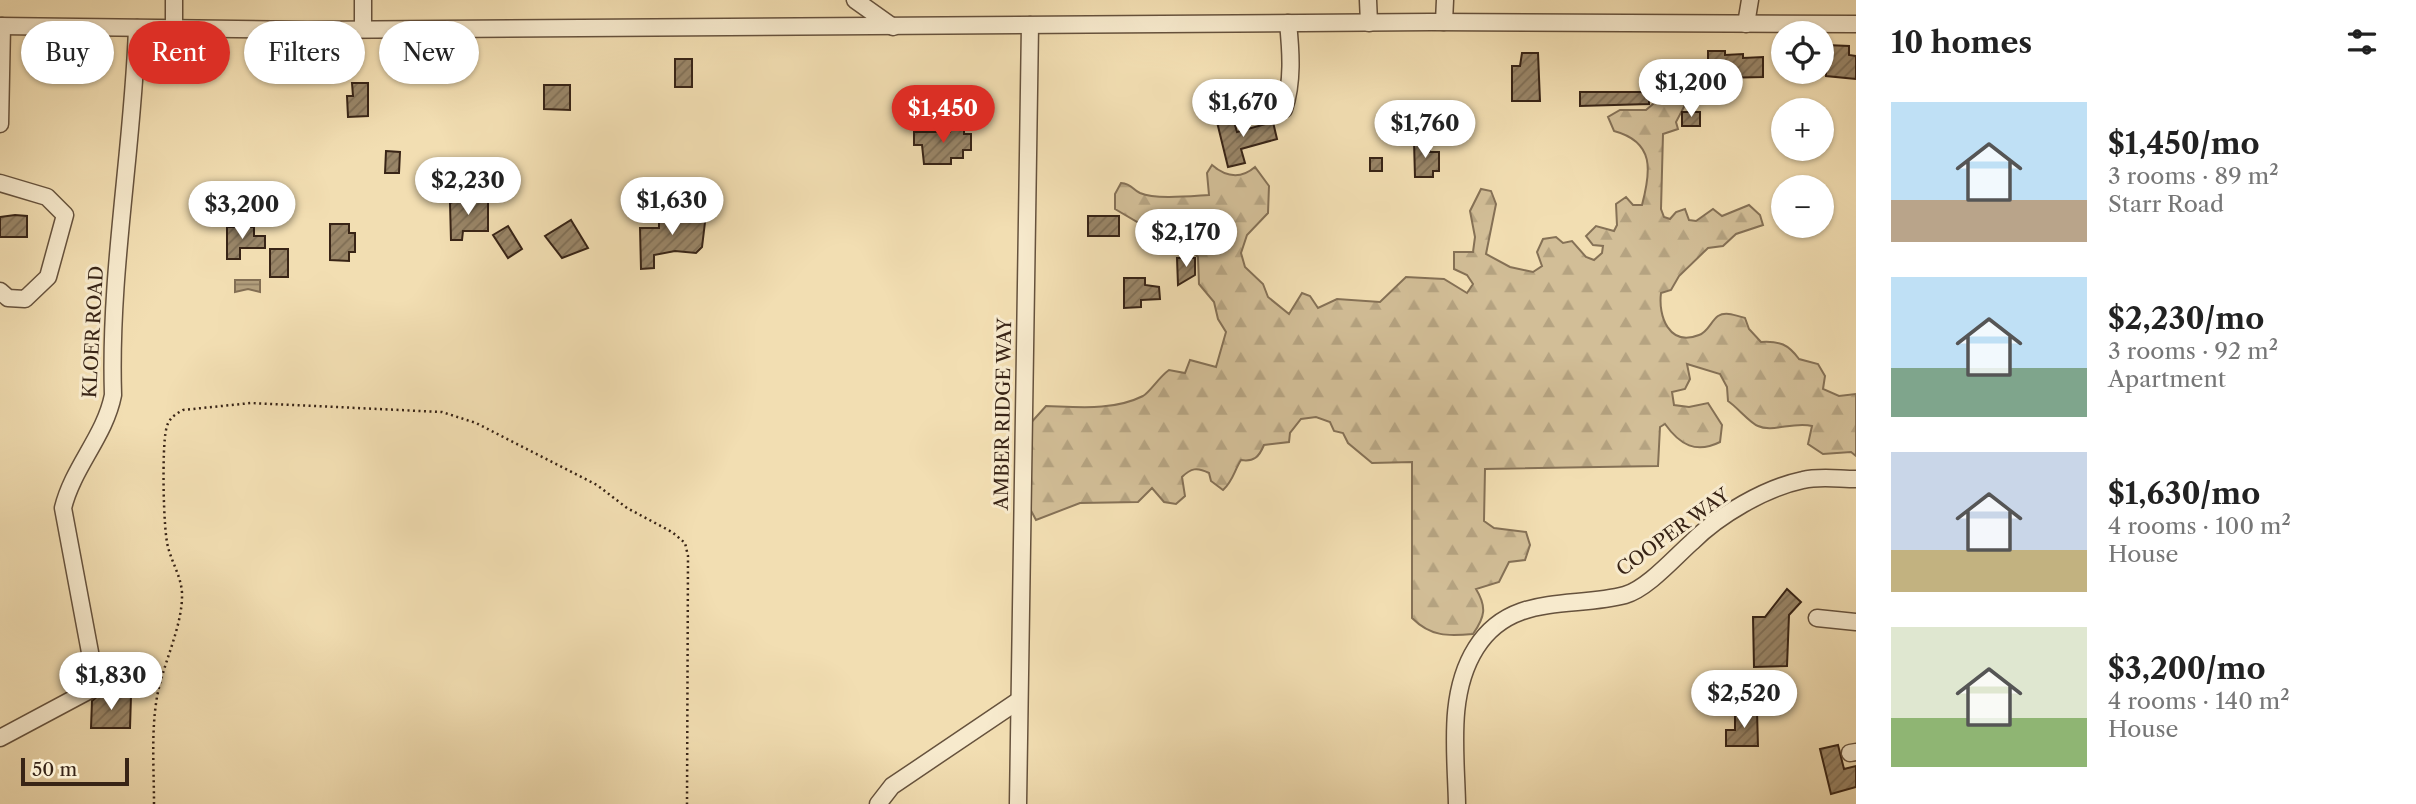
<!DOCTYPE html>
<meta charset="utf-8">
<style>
body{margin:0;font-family:"Libre Caslon Text",serif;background:#f6f6f6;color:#222;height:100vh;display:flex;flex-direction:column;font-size:26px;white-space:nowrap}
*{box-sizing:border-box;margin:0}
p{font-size:23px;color:#767676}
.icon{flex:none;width:38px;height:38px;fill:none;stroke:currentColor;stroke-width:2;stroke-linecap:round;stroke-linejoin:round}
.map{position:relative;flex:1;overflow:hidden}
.details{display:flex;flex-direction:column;background:#fff;width:560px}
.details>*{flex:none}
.hud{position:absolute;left:21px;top:21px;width:665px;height:63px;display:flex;gap:14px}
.buttons{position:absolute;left:1771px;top:21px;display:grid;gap:14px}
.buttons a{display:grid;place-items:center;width:63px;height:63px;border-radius:50%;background:#fff;box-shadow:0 2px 5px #0004;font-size:35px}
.scale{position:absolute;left:21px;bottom:18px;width:108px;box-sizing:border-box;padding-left:7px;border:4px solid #382416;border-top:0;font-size:19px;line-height:24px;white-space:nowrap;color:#382416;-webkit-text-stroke:5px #f7eacd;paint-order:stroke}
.price{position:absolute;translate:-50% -60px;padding:0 16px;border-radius:24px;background:#fff;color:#222;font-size:23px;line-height:46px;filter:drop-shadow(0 2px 4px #0008)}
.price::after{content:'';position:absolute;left:50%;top:42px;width:21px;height:16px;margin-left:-10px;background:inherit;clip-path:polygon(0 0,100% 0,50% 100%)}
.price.selected{background:#d93025;color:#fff}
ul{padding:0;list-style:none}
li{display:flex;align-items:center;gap:21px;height:175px;padding:0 35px}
li span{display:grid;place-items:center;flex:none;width:196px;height:140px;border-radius:0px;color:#555}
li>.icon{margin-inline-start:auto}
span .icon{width:84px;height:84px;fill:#fffc;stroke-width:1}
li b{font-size:30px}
h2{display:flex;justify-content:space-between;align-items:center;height:84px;padding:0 35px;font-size:30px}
.tag{padding:0 24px;border-radius:32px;background:#fff;box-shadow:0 2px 5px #0004;font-size:24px;line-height:63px}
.tag.selected{background:#d93025;color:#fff}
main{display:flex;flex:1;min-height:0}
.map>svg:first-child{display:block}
.forest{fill:url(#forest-firs);stroke:#857156;stroke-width:2}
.water{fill:url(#water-rules);stroke:#826e54;stroke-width:2}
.building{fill:url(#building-hatch);stroke:#382416;stroke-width:2}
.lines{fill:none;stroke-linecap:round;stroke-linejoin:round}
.minor-casing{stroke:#66523d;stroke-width:19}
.path{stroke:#382416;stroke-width:2.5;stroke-dasharray:2 3.5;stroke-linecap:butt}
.minor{stroke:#f7eacd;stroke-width:16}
.labels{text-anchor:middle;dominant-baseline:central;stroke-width:6;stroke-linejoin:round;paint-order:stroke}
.street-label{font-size:19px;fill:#382416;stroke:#f7eacd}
</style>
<main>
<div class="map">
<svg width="1856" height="804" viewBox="0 0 1856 804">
<defs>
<pattern id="forest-firs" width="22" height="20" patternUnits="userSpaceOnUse" patternTransform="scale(1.75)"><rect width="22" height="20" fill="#d2be97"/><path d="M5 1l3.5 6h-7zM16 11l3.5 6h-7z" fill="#b5a381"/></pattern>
<pattern id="water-rules" width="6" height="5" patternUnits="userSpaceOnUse" patternTransform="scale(1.75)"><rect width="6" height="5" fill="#b39f7d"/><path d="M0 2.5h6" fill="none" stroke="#938165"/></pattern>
<pattern id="building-hatch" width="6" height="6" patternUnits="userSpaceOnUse" patternTransform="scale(1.75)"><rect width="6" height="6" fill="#998567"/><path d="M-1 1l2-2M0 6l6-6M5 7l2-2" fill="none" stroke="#7e6d54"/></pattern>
</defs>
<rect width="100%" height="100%" fill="#f2deb2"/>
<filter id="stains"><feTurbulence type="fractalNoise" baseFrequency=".00286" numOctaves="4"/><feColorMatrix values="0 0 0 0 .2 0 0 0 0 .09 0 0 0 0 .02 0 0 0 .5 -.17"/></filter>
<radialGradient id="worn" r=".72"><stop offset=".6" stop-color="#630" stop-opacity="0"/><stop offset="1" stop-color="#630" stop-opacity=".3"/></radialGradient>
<path class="forest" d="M1660,98L1687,101L1676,122L1678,129L1663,134L1661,209L1664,217L1670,219L1676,212L1685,209L1689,220L1696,221L1713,209L1722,216L1749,205L1760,215L1763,225L1736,234L1723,246L1708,248L1679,276L1671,290L1661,293C1658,316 1669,347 1699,335C1708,332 1711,321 1718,316C1726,311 1737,316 1745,318L1749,329L1761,342C1780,341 1788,344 1799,359L1818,364L1825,376L1823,389L1839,396L1856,394V456L1851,452L1823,454L1808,444L1812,426C1794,421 1772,433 1758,426C1750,423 1737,407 1728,401L1727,387L1720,374L1687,364L1690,379L1685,389L1672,392L1674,405L1689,407L1708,403L1722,425L1720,442C1696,454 1680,445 1665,424L1660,427L1658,466L1485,469L1484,521L1494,528L1526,532L1530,545L1525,560L1509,562L1499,582L1476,589C1487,607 1485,617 1473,634C1448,636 1431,637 1412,618V462L1372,463L1348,443L1343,433L1334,431L1330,422L1316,417L1301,419L1290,433L1289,442L1264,445C1259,457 1254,462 1241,460C1234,471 1233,481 1223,490L1211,481L1209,473C1197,467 1191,468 1182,477L1185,496L1176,504L1164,502L1152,488L1138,502L1080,503L1036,520L1027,503L1028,426L1046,406C1078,407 1113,411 1143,396C1150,392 1159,377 1169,370L1185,373L1190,360L1216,367L1226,332L1218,319L1214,302L1199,284L1198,257L1183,241L1181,228L1169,221L1156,228L1139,223L1115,209V194L1121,183C1132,184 1132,189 1140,193C1156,200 1192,196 1209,195L1207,173L1212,165C1226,177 1241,179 1255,167L1269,186L1268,213L1247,235L1241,253L1245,267L1263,284L1268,297L1289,314L1302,293L1310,296L1318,308L1337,299L1380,302L1406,277L1444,279L1467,293L1473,284L1467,275L1454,269V252H1473L1475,237L1470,211L1481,189L1491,191L1496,204L1486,254L1510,267L1533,272L1542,266L1537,252L1543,239L1556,237L1563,243L1572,241L1586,257L1594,260L1602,253L1603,246L1593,245L1586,236L1596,226L1614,231L1617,225L1616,204L1626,197L1633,205H1642C1651,171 1655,142 1614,131L1608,117L1620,110H1646Z"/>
<path class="water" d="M235,280H260V292L248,289L235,292Z"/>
<g class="building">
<path d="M1826,45L1849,46V55L1856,56V79L1826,76Z"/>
<path d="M1708,51H1725V55L1743,54V58L1763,57V77L1720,78L1721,89L1678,84V88L1660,87V63L1708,65Z"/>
<path d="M1522,53H1538L1540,101H1512V66H1520Z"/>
<rect x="675" y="59" width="17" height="28"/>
<path d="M352,83H368V116L348,117L347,96H353Z"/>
<path d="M544,85H570V110L544,109Z"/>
<path d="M1580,92H1649V104L1580,106Z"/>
<rect x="1682" y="112" width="18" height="14"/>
<path d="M1233,118L1237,132L1273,122L1277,139L1241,149L1245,163L1228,167L1217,122Z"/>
<path d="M950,128H964V134H971V150H963V158H951V164H924L922,145H914V132H950Z"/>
<path d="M1414,141H1430V152H1439V171H1433V177H1415Z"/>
<path d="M386,151L400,152L399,173H385Z"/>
<rect x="1370" y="158" width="12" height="13"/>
<path d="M460,195L471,196V201H488V231H463L462,240H451L450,203L460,199Z"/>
<path d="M706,214L702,247L696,253L675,251L654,255V268L641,269L640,228H659V215Z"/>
<path d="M15,215L27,216V237H0V217Z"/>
<rect x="1088" y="216" width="31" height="20"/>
<path d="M571,220L588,248L562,258L545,236Z"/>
<path d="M330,224H349V233H355V252H349V261L330,260Z"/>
<path d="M508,226L522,249L508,258L493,235Z"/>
<path d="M227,227H254V236H265V248H240V259H227Z"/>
<rect x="270" y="249" width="18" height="28"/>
<path d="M1177,258H1195V275L1178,285Z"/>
<path d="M1124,278H1145V285L1159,287L1160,299L1141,300V307L1124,308Z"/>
<path d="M1787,589L1801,602L1789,615L1787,666L1754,667L1753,617H1765Z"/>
<path d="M99,695L131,696L130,728H91L92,701Z"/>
<path d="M1735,711H1757L1758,746H1726V730H1735Z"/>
<path d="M1838,745L1844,769L1856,766V787L1831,794L1820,749Z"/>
</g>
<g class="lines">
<g class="minor-casing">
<g id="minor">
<path d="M855,0L893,27"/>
<path d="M1368,0L1369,23"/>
<path d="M1444,22L1445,0"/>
<path d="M1746,24L1750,0"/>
<path d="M0,26L307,30L1431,22L1856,24"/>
<path d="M174,27V0"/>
<path d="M363,29V0"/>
<path d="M1252,110L1284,109C1293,82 1291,52 1288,23"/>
<path d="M0,124L2,26"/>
<path d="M0,183L47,197L65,215L48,277L25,299L8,298L0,291"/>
<path d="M1817,618L1856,622"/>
<path d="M0,738L90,690L95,679L63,508C73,467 105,436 113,395C109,272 133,150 137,28"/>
<path d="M1850,753L1856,752"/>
<path d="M878,804L892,786L1018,701"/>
<path d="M1018,804L1030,25"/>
<path d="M1457,804C1456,753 1447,694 1476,648C1511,592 1573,609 1625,595C1647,589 1675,557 1692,542C1719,515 1765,488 1803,480C1819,476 1839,479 1856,479"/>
</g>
</g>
<path class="path" d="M154,804C154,769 151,732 157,697C163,663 183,626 182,593C181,576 172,563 168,547C163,529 162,448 166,430C168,419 174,415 183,410L251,403L442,412L476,423L597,485L627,508L672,532L685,543L688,556L687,804"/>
<use href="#minor" class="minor"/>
</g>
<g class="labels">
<g class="street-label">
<text transform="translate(93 332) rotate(-87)">KLOER ROAD</text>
<text transform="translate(1003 414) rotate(-89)">AMBER RIDGE WAY</text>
<text transform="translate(1673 532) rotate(-36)">COOPER WAY</text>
</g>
</g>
<rect width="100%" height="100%" filter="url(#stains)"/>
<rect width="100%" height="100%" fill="url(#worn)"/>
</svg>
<div class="buttons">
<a><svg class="icon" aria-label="locate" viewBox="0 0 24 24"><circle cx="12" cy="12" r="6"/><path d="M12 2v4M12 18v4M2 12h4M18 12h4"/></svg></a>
<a>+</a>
<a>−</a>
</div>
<div class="scale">50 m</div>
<b class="price" style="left:1691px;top:119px">$1,200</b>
<b class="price" style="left:1243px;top:139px">$1,670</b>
<b class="price selected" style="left:943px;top:145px">$1,450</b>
<b class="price" style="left:1425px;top:160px">$1,760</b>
<b class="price" style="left:468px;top:217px">$2,230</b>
<b class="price" style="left:672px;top:237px">$1,630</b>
<b class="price" style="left:242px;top:241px">$3,200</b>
<b class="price" style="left:1186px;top:269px">$2,170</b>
<b class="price" style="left:111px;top:712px">$1,830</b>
<b class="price" style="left:1744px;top:730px">$2,520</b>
<div class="hud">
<a class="tag">Buy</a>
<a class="tag selected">Rent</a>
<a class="tag">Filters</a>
<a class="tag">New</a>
</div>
</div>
<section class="details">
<h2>10 homes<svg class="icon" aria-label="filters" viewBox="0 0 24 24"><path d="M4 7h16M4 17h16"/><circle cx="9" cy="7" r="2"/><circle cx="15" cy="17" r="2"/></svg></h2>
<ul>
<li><span style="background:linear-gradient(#bfe0f5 70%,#b9a48a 0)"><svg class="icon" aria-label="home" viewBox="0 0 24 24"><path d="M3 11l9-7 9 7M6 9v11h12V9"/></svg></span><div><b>$1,450/mo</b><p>3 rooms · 89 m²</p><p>Starr Road</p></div></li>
<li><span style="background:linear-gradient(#bfe0f5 65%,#7fa58c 0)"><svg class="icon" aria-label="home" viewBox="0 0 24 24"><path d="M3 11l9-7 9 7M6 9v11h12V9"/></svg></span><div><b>$2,230/mo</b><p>3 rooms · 92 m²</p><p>Apartment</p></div></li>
<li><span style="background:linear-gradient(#c9d6e8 70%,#c2b280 0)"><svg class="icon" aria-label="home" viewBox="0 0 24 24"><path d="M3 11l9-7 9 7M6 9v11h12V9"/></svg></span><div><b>$1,630/mo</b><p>4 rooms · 100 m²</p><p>House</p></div></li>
<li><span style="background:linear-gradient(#dfe7d0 65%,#8fb573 0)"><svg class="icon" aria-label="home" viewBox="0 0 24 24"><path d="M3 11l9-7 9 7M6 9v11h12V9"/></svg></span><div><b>$3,200/mo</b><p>4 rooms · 140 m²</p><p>House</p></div></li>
</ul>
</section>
</main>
